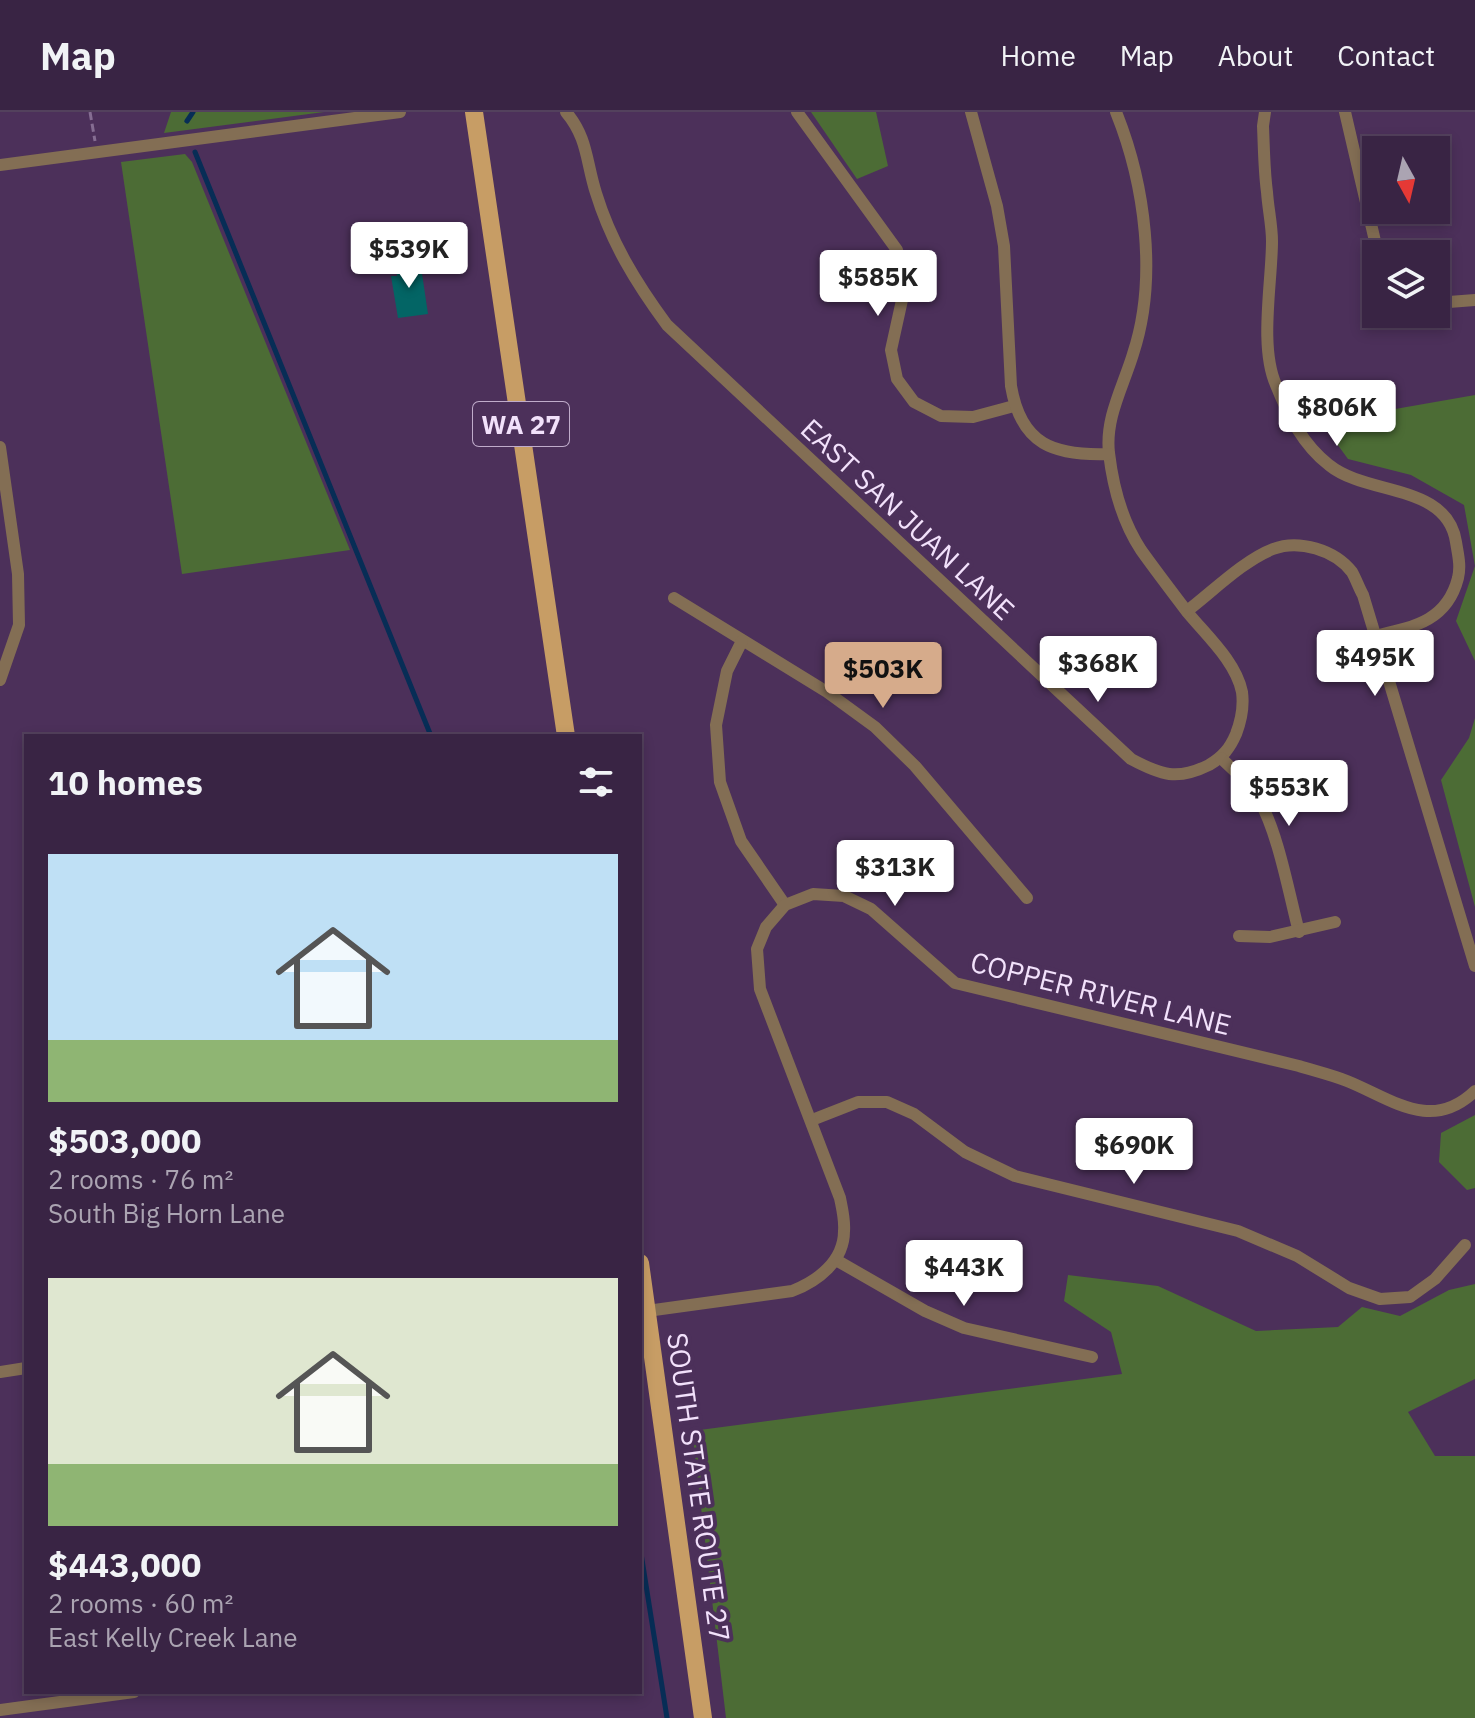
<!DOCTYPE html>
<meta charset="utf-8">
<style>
body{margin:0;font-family:"IBM Plex Sans",sans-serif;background:#402c4b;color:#f1f3f6;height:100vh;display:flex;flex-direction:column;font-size:30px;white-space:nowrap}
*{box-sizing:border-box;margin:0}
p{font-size:26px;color:#aba4b2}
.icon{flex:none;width:44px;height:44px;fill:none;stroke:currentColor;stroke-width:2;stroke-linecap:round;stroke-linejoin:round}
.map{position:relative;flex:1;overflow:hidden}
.sheet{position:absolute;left:24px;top:622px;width:618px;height:960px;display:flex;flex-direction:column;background:#392444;border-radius:0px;box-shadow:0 4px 12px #0003,0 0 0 2px #53415d}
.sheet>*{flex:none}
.needle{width:52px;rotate:172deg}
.buttons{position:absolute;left:1362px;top:24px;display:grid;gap:16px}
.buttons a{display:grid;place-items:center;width:88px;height:88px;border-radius:0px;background:#392444;box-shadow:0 4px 12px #0003,0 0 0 2px #53415d;font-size:40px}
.price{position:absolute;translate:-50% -68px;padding:0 18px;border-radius:8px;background:#fff;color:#222;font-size:26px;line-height:52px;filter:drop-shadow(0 2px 4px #0008)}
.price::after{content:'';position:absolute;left:50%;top:48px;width:24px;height:18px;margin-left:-12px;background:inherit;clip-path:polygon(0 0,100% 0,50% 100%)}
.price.on{background:#d6ab8b;color:#111}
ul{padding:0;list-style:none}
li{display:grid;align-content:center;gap:16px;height:424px;padding:0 24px}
li span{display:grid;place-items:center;height:248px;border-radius:0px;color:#555}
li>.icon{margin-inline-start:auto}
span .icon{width:144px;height:144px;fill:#fffc;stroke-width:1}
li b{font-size:34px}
h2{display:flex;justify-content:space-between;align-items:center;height:96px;padding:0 24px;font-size:34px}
header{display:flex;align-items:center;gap:48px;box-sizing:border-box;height:112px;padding:0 40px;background:#392444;border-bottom:2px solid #53415d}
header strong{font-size:38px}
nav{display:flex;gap:44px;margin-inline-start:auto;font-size:28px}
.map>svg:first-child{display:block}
.green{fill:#4c6c35}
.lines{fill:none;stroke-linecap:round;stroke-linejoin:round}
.stream{stroke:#072d56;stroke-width:5}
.building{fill:#036565}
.path{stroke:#856d92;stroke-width:3;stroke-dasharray:8 4;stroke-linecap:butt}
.street{stroke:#836e54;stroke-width:12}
.primary{stroke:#c79d65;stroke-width:18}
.labels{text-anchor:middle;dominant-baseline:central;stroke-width:8;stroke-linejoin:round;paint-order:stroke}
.shield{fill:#4c305a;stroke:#c0accb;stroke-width:2}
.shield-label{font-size:26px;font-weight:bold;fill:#f2e1fb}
.street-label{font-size:28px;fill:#f2e1fb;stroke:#4c305a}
</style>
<header>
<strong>Map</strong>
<nav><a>Home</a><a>Map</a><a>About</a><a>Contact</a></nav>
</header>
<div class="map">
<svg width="1475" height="1606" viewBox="0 0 1475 1606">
<rect width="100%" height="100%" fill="#4c305a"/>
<g class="green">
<path d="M171,0H324L164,21Z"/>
<path d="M811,0H876L888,54L857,67Z"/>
<path d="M185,42L192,50L350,438L182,462L121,50Z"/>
<path d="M1475,283V549L1456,509L1475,454L1464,393L1411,363L1348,347L1321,310Z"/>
<path d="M1475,606V795L1441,668L1469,626Z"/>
<path d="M1475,1003V1076L1467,1078L1439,1050L1441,1021Z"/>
<path d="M1068,1163L1158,1174L1256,1219L1338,1215L1362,1195L1400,1204L1449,1178L1475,1172V1267L1408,1300L1435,1344H1475V1606H726L692,1319L1122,1262L1111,1220L1064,1189Z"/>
</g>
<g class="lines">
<g class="stream">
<path d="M187,9L193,0"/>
<path d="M195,40L431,624"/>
<path d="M640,1435L667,1606"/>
</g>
</g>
<path class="building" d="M420,148L428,202L398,206L391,164H397L395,151Z"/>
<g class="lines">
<path class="path" d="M90,0L95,29"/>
<g class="street">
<path d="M566,0C588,26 586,50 596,81C611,130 636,171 667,213L1131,647C1161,663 1177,669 1209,653C1223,645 1230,636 1236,622C1241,609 1244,595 1242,580C1236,550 1207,524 1188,501C1172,480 1156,459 1141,438C1122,409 1113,375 1109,341C1105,306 1123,275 1133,242C1158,167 1145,72 1116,0"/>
<path d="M797,0L897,138L906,170L891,238L897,267L914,290L941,304L973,305L1014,294"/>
<path d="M971,0L997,94L1004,134L1011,274C1021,333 1054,344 1109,342"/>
<path d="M1265,0L1263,14C1264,36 1264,58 1267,80C1268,96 1272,113 1272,129C1272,170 1259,235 1276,273C1288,303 1303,333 1329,353C1367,384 1447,371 1456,430C1458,443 1461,453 1458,466C1447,509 1414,515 1375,524"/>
<path d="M1345,0L1378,142"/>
<path d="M0,53L400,0"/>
<path d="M1436,191L1475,188"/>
<path d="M0,335L18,462L19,513L0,568"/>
<path d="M674,486L827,580L875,615L915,654L1027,786"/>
<path d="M1187,499C1212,480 1244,448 1273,437C1299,427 1335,438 1352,460C1356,467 1359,476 1363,483L1475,854"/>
<path d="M742,529L727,559L716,613L720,670L741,729L785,793"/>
<path d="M1221,646C1234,659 1250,671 1259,688C1278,720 1289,782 1299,820"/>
<path d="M1239,824L1270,825L1335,810"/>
<path d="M812,1008L858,990H887L914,1002L965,1040L1015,1064L1238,1119L1297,1144L1349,1176L1380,1187L1410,1185L1435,1167L1465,1133"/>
<path d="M836,1148L925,1199L964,1216L1092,1245"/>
<path d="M647,1199L792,1179C818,1169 844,1149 844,1119C845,1108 842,1096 840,1086L760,877L757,837L766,815L785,793L813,782L844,784L871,797L955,871L1299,954C1315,959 1332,963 1347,969C1392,987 1431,1021 1475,979"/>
<path d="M0,1260L26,1256"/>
<path d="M0,1598L134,1580"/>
</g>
<g class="primary">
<path d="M474,0L566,624"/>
<path d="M640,1151L703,1606"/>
</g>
</g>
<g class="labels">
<rect class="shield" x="473" y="290" width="96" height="44" rx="6"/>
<g class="shield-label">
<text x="521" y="312">WA 27</text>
</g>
<g class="street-label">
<text transform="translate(908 407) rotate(43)">EAST SAN JUAN LANE</text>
<text transform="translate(1101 881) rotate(14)">COPPER RIVER LANE</text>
<text transform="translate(699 1375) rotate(82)">SOUTH STATE ROUTE 27</text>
</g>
</g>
</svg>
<div class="buttons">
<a><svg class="needle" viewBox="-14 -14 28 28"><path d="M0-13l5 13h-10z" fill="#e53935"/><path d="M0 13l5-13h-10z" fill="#aba4b2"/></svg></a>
<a><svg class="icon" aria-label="layers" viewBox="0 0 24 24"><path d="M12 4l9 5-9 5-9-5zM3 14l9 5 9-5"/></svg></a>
</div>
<b class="price" style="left:409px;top:178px">$539K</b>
<b class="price" style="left:878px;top:206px">$585K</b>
<b class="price" style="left:1337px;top:336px">$806K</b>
<b class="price" style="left:1375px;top:586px">$495K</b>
<b class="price" style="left:1098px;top:592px">$368K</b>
<b class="price on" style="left:883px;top:598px">$503K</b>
<b class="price" style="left:1289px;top:716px">$553K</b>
<b class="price" style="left:895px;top:796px">$313K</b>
<b class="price" style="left:1134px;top:1074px">$690K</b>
<b class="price" style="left:964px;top:1196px">$443K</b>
<section class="sheet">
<h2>10 homes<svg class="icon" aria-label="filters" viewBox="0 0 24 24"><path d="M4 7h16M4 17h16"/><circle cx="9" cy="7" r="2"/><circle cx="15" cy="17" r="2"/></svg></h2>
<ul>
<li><span style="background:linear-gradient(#bfe0f5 75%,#8fb573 0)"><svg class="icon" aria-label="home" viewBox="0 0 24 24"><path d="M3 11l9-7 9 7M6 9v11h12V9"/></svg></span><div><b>$503,000</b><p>2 rooms · 76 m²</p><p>South Big Horn Lane</p></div></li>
<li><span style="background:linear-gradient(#dfe7d0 75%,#8fb573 0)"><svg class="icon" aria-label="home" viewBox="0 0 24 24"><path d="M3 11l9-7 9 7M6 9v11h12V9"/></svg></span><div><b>$443,000</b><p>2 rooms · 60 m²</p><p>East Kelly Creek Lane</p></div></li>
</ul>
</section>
</div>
